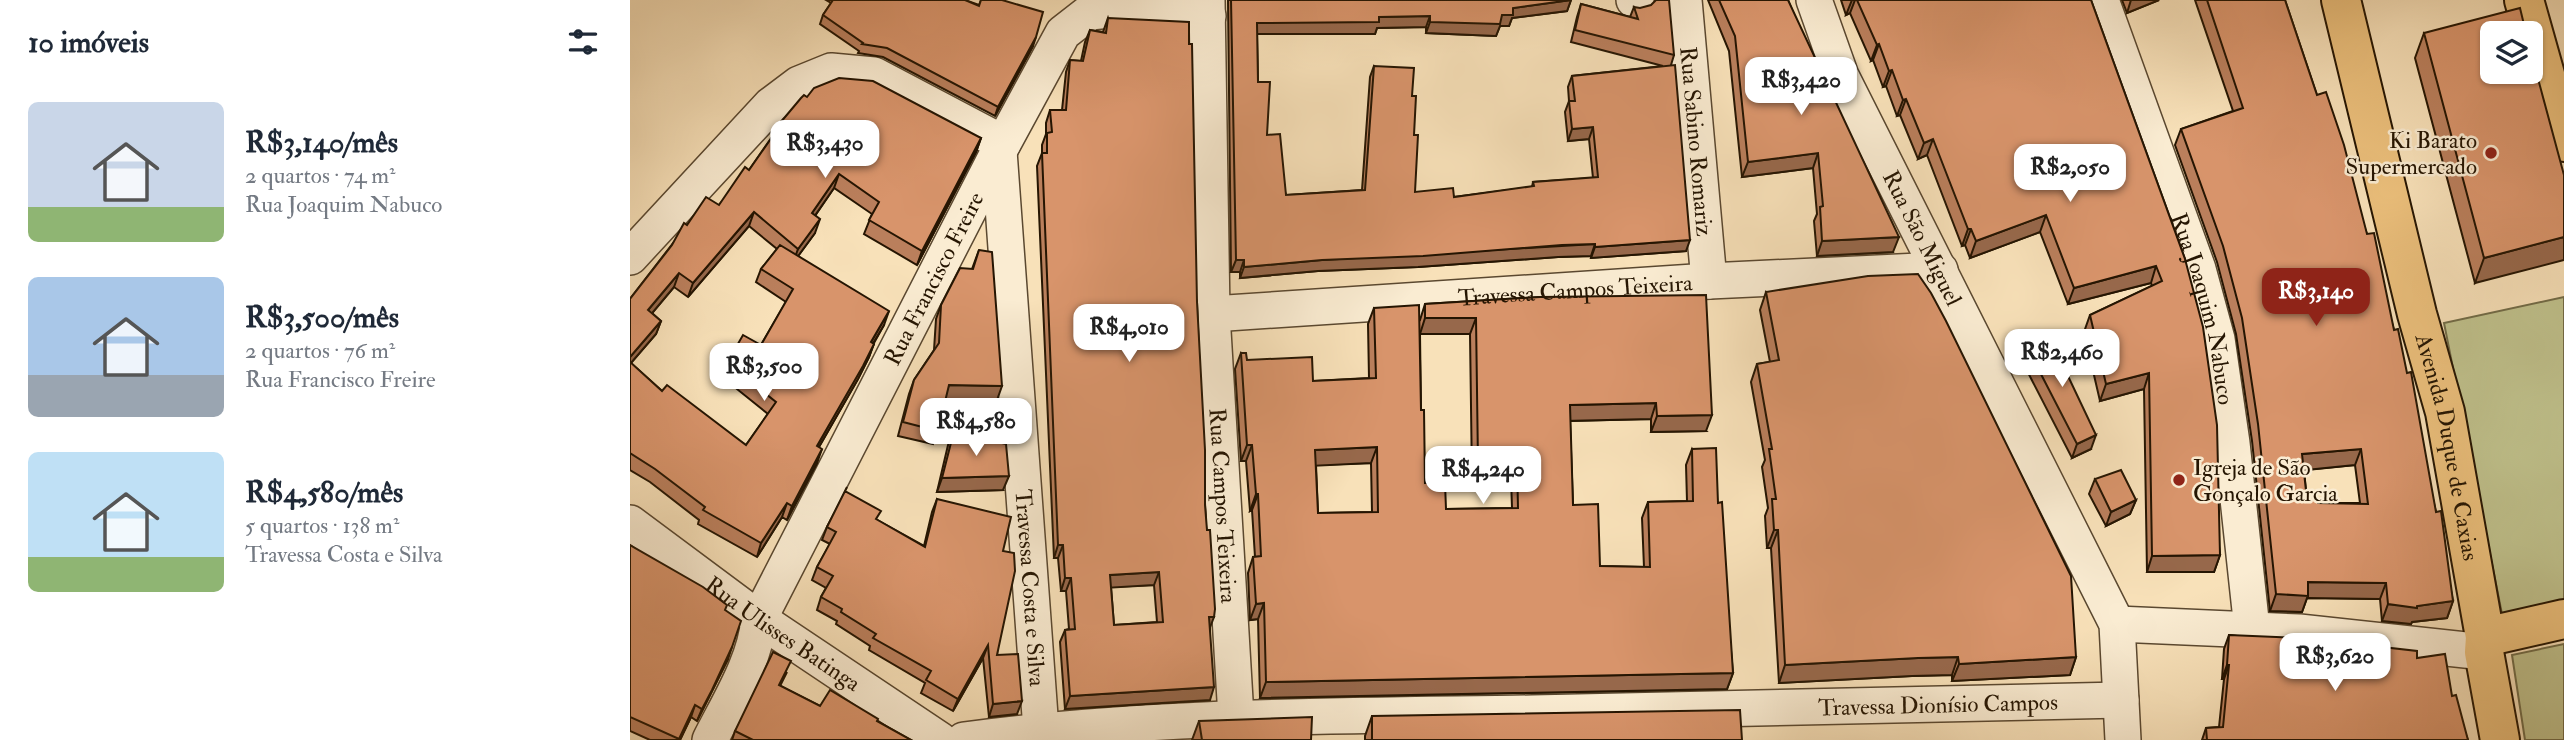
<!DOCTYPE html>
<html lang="pt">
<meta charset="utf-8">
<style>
body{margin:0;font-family:"IM FELL Double Pica",serif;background:#f6f6f7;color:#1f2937;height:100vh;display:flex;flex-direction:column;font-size:26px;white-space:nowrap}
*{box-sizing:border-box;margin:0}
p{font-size:23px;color:#747a83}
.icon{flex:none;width:38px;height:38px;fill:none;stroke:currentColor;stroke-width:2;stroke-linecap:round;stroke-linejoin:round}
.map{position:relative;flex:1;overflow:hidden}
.panel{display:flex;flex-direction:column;background:#fff;width:630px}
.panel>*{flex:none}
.fabs{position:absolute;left:1850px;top:21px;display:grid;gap:14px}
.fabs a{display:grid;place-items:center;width:63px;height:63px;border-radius:10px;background:#fff;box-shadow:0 2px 5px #0004;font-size:35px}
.price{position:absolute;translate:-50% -60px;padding:0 16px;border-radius:14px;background:#fff;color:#222;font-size:23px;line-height:46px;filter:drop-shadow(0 2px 4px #0008)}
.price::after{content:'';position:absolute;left:50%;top:42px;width:21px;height:16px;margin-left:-10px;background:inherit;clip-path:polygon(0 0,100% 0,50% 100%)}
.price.active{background:#8f2418;color:#fff}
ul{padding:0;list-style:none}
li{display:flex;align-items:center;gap:21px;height:175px;padding:0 28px}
li span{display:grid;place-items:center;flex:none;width:196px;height:140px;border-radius:10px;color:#555}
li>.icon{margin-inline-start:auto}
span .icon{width:84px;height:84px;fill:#fffc;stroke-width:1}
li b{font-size:30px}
h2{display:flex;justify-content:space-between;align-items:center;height:84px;padding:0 28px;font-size:30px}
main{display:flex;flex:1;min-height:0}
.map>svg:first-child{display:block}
.green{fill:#c0c28d;stroke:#726c48;stroke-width:2}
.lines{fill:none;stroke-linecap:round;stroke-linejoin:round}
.minor-casing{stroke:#5a4830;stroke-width:38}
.major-casing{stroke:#251502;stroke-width:42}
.minor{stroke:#faecd2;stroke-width:35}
.major{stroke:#ecc07c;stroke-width:38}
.wall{fill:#ba7f5c;stroke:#251502;stroke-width:2;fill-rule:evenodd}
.shaded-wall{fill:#97684b;stroke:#251502;stroke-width:2}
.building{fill:#d8946b;stroke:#251502;stroke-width:2;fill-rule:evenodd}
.poi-dot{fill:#8f2418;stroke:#faecd2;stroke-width:2.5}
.labels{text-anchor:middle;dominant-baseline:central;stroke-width:5;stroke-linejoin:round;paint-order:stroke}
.street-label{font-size:23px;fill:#251502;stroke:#faecd2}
.poi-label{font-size:23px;fill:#251502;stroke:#faecd2;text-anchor:end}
</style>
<main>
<section class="panel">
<h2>10 imóveis<svg class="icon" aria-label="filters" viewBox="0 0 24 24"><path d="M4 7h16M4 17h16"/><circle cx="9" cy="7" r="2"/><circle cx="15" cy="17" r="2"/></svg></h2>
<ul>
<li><span style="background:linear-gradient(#c9d6e8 75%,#8fb573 0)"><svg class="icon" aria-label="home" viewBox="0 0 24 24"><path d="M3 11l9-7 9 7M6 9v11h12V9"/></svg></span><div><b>R$3,140/mês</b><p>2 quartos · 74 m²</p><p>Rua Joaquim Nabuco</p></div></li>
<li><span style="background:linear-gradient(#a9c7e8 70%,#9aa5b1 0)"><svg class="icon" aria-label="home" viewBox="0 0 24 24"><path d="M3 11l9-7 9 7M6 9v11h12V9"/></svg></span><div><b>R$3,500/mês</b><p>2 quartos · 76 m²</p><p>Rua Francisco Freire</p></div></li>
<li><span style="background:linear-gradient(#bfe0f5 75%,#8fb573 0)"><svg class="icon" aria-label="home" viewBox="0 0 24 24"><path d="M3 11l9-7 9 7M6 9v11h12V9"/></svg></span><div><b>R$4,580/mês</b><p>5 quartos · 138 m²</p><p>Travessa Costa e Silva</p></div></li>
</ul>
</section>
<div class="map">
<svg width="1934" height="740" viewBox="0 0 1934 740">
<rect width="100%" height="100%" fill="#f8e1b9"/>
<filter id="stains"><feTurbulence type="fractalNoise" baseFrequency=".00286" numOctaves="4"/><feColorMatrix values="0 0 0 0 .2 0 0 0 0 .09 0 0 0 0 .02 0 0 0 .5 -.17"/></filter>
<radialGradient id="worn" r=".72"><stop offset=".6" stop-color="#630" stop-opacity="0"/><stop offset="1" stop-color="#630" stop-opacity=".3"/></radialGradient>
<g class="green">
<path d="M1934,297V612L1873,619L1814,323Z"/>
<path d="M1934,644V740H1895L1882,655Z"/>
</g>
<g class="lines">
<g class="minor-casing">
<g id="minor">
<path id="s1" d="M577,0L582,314L606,717"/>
<path d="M1004,0H1006"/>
<path id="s2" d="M1054,0L1079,281"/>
<path id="s3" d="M1184,0L1211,76L1487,624L1493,740"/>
<path id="s4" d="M1471,0L1568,269L1587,339L1602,443L1622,629"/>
<path id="s5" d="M369,151L411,730"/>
<path d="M0,257L141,105L169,84L201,71L244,75L373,143"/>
<path id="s6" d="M582,314L1079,281L1310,270"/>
<path id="s7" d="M0,523L129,619L310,740"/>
<path d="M1487,624L1669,632L1854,652"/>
<path id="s8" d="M80,740C99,702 125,662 129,619L369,151L433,33L460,12L480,10L578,16"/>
<path id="s9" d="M334,740C522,715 713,716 903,713C1099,710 1295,705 1491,700"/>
</g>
</g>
<g class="major-casing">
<g id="major">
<path id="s10" d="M1711,0L1787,314L1815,412L1855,637L1854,652L1870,740"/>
<path d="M1894,0L1934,142"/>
<path d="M1855,637L1934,619"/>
</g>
</g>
<use href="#minor" class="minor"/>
<use href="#major" class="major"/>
</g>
<g class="wall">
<path d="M196,0H335L349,5L351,0L403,46L365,116L253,57L228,53L229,51L190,24L193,15L201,3Z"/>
<path d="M598,0H941L937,11L882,18L879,26H870L866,36L796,33V27L747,28L745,34H627L628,82L637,135L656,195L732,190L740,77L744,66L782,96L784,135L785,192L824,197L902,187L903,182L963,178L959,139L938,141L935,112L939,101L938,87L942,76L1033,66L941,42L947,17L951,4L1000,17L1004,7L1044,55L1041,65L1056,251L961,258V256L928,257L788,267L688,271L610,278V272H601Z"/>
<path d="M1078,0H1158L1263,252L1187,256L1184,221L1187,214L1183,168L1112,177L1099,51Z"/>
<path d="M1211,0H1461L1555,259L1590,555L1584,572H1517L1514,389L1470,401L1454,332L1460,315L1522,286L1521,283L1438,304L1410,232L1340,258L1335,245L1332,246L1297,155L1288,159L1270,115L1267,116L1256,86L1253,87L1243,60L1241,61L1220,13L1216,15Z"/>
<path d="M1492,0H1529L1497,13Z"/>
<path d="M1565,0H1655L1687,95L1737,234L1764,330L1806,512L1823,601L1817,618L1782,622L1781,624L1752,621L1750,599L1677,598L1672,612L1640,611L1622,441L1606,334L1587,262L1545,145L1551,129L1603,111ZM1725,465L1730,503H1688L1677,500L1674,470Z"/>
<path d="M478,18L567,302L580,628V700L435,709L430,642L435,630L439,629L436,591H431L428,558H424L407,166L412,153V145L416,134V123L420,110H432L436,72L440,60L451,61L455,42L460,30L473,32ZM524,585L527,622L484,625L481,587Z"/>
<path d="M1794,33L1934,175L1845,283L1785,58Z"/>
<path d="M177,97L351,138L346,152L287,265L234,234L242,214L204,188L185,216V233L168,256L254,325L244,343L239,357L228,379L189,447L187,463L157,520L152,517L127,557L68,524L69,520L20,482L0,470V299L57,225L89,205L119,170L142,137L145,129ZM119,226L147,249L131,269L126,282L156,302L131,345L97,363L92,377L138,414L116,445L32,391L1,363L26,334L31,321L22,313L44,287L58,297Z"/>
<path d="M349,250L367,400L316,399L308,431L303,444L268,436L279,394L284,380L304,350L306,319L311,305L342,269Z"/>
<path d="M1136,292L1446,657L1440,675L1322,681V675L1282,676L1149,683L1141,548H1137L1135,516L1138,508L1132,467L1135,460L1121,382L1127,364L1140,362L1130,310Z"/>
<path d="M910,297L1076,431L1021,432V419L940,421L943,505L970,566L1014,567L1012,518L1018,502L1057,501L1056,465L1062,449L1088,503L1103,673L1097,689L630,698L628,619L620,620L618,573L623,557H625L622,510L620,511L616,461H611L605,369L611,353L617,360L683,381L739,378L738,324L744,308L790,320L795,304ZM790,334H840L842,478H881L882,508L816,509L795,483L791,410ZM741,463L742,512L688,513L686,465Z"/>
<path d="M1397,347L1461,449L1442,458L1392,361Z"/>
<path d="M324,431L373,490L307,492L318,445Z"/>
<path d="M1465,479L1506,500L1500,514L1476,526L1459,494Z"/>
<path d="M216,492L247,520L294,546L302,512L307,499L373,551L367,655L387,714L359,717L353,658L323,711L291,693L295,683L239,650L240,646L206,624L207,621L187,610L191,597L196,588L182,580L187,567L200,544L192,540L197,527Z"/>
<path d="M0,545L95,611L98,659L67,721L61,717L50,740H20L0,731Z"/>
<path d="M1599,635L1787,658L1822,696L1838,740H1572L1576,728L1589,727L1594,679H1592L1594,649Z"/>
<path d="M157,672L150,686L190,706L247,721L281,740H102L105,731Z"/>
<path d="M742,716L1112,740H735V736Z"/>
<path d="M569,721L681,740H562Z"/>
</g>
<g class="shaded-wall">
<path d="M941,0L937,11L882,18L879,26H870L866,36L796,33L800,22L872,15L883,8Z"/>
<path d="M1222,0H1225L1220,13L1216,15Z"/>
<path d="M1501,0H1529L1497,13Z"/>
<path d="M800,16L796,27L747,28L745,34H623L627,23L749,17Z"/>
<path d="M406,37L403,46L365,116L368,107Z"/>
<path d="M1249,44L1243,60L1241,61L1247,45Z"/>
<path d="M1262,70L1256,86L1253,87L1259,71Z"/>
<path d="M1276,99L1270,115L1267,116L1273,100Z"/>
<path d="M963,127L959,139L938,141L942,129Z"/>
<path d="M351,138L346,152L287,265L292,251Z"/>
<path d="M1303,139L1297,155L1288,159L1294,143Z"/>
<path d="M1188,153L1183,168L1112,177L1118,162Z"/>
<path d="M209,174L204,188L177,227L182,213Z"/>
<path d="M124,212L119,226L58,297L63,283Z"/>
<path d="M1416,215L1410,232L1340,258L1346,241Z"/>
<path d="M190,219L185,233L163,263L168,249Z"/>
<path d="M1338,229H1341L1335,245L1332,246Z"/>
<path d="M1269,237L1263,252L1187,256L1192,241Z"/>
<path d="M1934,237V260L1845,283L1854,258Z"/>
<path d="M1060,240L1056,251L961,258L965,247Z"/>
<path d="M965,244L961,256L928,257L788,267L688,271L610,278L614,267L692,260Z"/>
<path d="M606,260H614L610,272H601Z"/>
<path d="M1526,266L1521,283L1438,304L1444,288Z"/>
<path d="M49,273L44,287L13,324L18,310Z"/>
<path d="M259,311L254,325L236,355L241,342Z"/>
<path d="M795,318H846L840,334H790Z"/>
<path d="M31,321L26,334L0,364V357Z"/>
<path d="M244,344L239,357L228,379L182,459L187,446Z"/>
<path d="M1519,373L1514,389L1470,401L1476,384Z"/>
<path d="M319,385L372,386L367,400L314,399Z"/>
<path d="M1026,403L1021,419L934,421L940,405Z"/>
<path d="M1082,415L1076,431L1021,432L1027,416Z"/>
<path d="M1466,435L1461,449L1442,458L1447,444Z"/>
<path d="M617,445H622L616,461H611Z"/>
<path d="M747,447L741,463L680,466L685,450Z"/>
<path d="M192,449L187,463L157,520L162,506Z"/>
<path d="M1731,449L1725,465L1666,471L1672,454Z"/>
<path d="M848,462H887L881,478H842Z"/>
<path d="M379,476L373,490L307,492L312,478Z"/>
<path d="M626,494H628L622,510L620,511Z"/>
<path d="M1506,500L1500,514L1476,526L1481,512Z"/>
<path d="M157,503L152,517L127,557L131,543Z"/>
<path d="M1144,530H1148L1141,548H1137Z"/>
<path d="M428,545H433L428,558H424Z"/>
<path d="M1590,555L1584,572H1517L1522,556Z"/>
<path d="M529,572L524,585L475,588L480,575Z"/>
<path d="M435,578H441L436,591H431Z"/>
<path d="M1678,582L1756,583L1750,599L1677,598L1672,612L1640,611L1646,594Z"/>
<path d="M1823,601L1817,618L1782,622L1781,624L1752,621L1758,604L1787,606Z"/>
<path d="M634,603L628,619L620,620L626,604Z"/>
<path d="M579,617H584L579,630Z"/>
<path d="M358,645L353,658L323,711L328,699Z"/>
<path d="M102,647L98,659L67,721L72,709Z"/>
<path d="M1328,657L1322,675L1282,676L1149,683L1155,665L1288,658Z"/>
<path d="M1446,657L1440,675L1322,681L1329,664Z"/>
<path d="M1597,665H1599L1594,679H1592Z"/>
<path d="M1103,673L1097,689L630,698L636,682Z"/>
<path d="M584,687L580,700L435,709L440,696Z"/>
<path d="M392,701L387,714L359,717L363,704Z"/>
<path d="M65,705L61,717L50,740H49Z"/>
</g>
<g class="building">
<path d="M203,0H335L349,6L351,0H372L413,12L406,37L368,107L257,48L232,44L233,43L193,15Z"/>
<path d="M601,0H941L883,8V15H872L870,24L800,22V16L749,17V22L627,23L628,82H640L637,135L650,134L656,195L735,190L744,66L784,68L782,96H786L784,135H788L785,192L823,188L824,197L904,186L903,182L968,177L963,127L942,129L939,101H945L942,76L1045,65L1060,240L965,247V244L932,245L793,256L692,260L614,267V260H606Z"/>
<path d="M1026,0H1039L1044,55L945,30L951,4L1008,19L1004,7L1010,8L1021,5Z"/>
<path d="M1089,0H1158L1269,237L1192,241L1190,207L1193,206L1188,153L1118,162L1105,36Z"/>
<path d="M1227,0H1461L1555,259L1573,327L1587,425L1590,555L1522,556L1519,373L1476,384L1460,315L1532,281L1526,266L1444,288L1416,215L1346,241L1341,229H1338L1303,139L1294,143L1276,99L1273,100L1262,70L1259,71L1249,44L1247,45Z"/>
<path d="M1577,0H1655L1687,95L1696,92L1714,145L1737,234L1744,233L1764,330L1768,329L1777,373L1781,372L1806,512L1811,511L1823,601L1787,606V608L1758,604L1756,583L1678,582V596L1646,594L1628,424L1612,318L1593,246L1551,129L1613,108ZM1731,449L1738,504L1688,503L1687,499L1677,500L1672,454Z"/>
<path d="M1890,8L1896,33H1862V72H1900V49L1934,175V237L1854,258L1794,33Z"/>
<path d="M478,18L559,22V44H562L567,302L575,450V505L577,530H580L585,609L584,617H579L584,687L440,696L435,630L445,629L441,578H435L433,545H428L412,153H417V133L422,132L420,110H436L440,60L453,61L460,30L476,33ZM529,572L533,622L484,625L480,575Z"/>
<path d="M209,78L243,81L351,138L292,251L239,220L249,202L209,174L182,213L190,219L168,249L124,212L63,283L49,273L18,310L31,321L0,357V299L42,245L54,223L57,225L76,197L89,205L115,167L119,170L147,130L145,129L171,98L174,95L177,97L184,88Z"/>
<path d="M150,245L259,311L241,342L244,344L233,366L187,446L192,449L162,506L157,503L131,543L73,510L75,507L25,469L0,453V362L32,391L37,385L116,445L146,402L97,363L113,335L131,345L163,289L131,269Z"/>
<path d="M349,250L362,252L372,386L319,385L308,431L273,422L284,380L309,343L311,305L330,268L343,269Z"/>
<path d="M1288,274L1301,293L1316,321L1441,576L1446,657L1329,664L1328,657L1288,658L1155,665L1148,530H1144L1142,499H1146L1139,449H1142L1127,364L1149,360L1136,292L1238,276Z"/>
<path d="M1076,295L1082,415L1027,416L1026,403L940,405L943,505L968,504L970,566L1020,567L1018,502L1063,501L1062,449L1086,448L1088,503L1092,502L1103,673L636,682L634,603L626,604L623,557L631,556L628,494H626L622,445H617L611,353H616L617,360L682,357L683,381L746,378L744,308L789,305L791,410H794L795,483H815L816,509L888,508L887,462H848L846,318H795V304L910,297ZM747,447L748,512L688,513L685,450Z"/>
<path d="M1419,336L1466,435L1447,444L1397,347Z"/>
<path d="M324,431L376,444L379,476L312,478Z"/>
<path d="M1491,470L1506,500L1481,512L1465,479Z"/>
<path d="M217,487L215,491L251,511L246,519L295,547L307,499L381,517L373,551L384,553L385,571L367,655L388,654L392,701L363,704L358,645L328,699L296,680L301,671L243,638L246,634L211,612L212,609L191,597L203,576L187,567L206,532L197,527Z"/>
<path d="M0,545L73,587L97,605L95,610L111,621L102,647L82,690L72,709L65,705L49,739L0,717Z"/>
<path d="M1599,635L1673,638L1787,651V658L1815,654L1822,696L1826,695L1838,740H1577L1576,728L1593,727L1599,665H1597Z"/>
<path d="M143,652L161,661L149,685L190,706L200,690L248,719L247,721L281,740H123L105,731Z"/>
<path d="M1110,710L1112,740H742V716Z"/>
<path d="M682,717L681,740H572L569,721Z"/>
</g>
<g class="poi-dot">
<circle cx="1861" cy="153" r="7"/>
<circle cx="1549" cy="480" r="7"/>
</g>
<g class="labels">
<g class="street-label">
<text stroke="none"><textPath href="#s2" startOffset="142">Rua Sabino Romariz</textPath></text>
<text stroke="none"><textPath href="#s3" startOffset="262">Rua São Miguel</textPath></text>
<text stroke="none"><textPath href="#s8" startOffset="514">Rua Francisco Freire</textPath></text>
<text stroke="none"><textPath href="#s6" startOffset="364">Travessa Campos Teixeira</textPath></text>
<text stroke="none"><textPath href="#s4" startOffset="326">Rua Joaquim Nabuco</textPath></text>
<text stroke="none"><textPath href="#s10" startOffset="460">Avenida Duque de Caxias</textPath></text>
<text stroke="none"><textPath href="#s1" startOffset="506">Rua Campos Teixeira</textPath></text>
<text stroke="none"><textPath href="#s5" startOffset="438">Travessa Costa e Silva</textPath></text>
<text stroke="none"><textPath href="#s7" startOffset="189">Rua Ulisses Batinga</textPath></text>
<text stroke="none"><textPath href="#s9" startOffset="975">Travessa Dionísio Campos</textPath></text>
</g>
<g class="poi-label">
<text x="1847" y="140">Ki Barato<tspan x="1847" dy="26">Supermercado</tspan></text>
<text x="1563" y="467" text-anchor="start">Igreja de São<tspan x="1563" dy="26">Gonçalo Garcia</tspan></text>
</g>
</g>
<rect width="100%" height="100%" filter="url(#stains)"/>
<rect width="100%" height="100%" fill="url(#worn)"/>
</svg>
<div class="fabs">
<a><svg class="icon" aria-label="layers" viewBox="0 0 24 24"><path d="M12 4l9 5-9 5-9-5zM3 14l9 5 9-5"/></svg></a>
</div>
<b class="price" style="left:1171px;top:117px">R$3,420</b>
<b class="price" style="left:195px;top:180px">R$3,430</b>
<b class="price" style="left:1440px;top:204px">R$2,050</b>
<b class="price active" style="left:1686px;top:328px">R$3,140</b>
<b class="price" style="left:499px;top:364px">R$4,010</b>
<b class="price" style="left:1432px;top:389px">R$2,460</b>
<b class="price" style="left:134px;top:403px">R$3,500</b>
<b class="price" style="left:346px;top:458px">R$4,580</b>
<b class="price" style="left:853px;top:506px">R$4,240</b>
<b class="price" style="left:1705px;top:693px">R$3,620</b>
</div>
</main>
